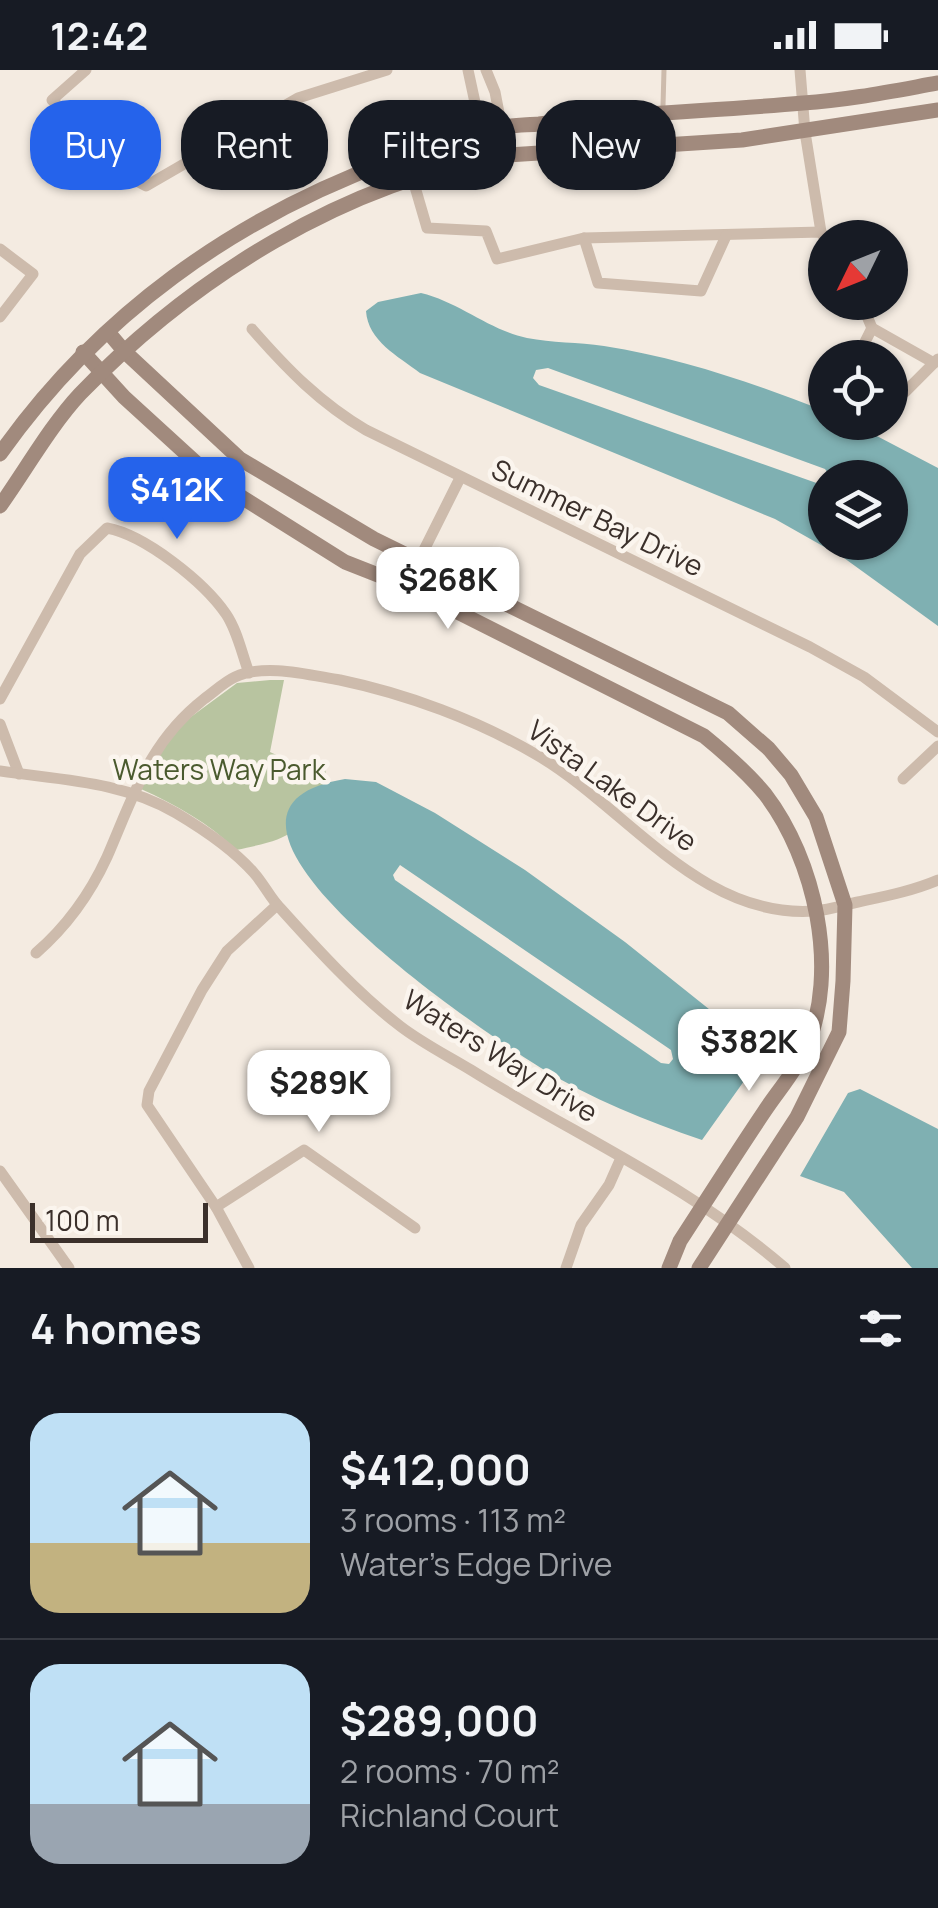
<!DOCTYPE html>
<meta charset="utf-8">
<style>
body{margin:0;font-family:Manrope,sans-serif;background:#242831;color:#f1f3f6;height:100vh;display:flex;flex-direction:column;font-size:38px;white-space:nowrap}
*{box-sizing:border-box;margin:0}
p{font-size:32px;color:#9ea1a6}
.icon{flex:none;width:55px;height:55px;fill:none;stroke:currentColor;stroke-width:2;stroke-linecap:round;stroke-linejoin:round}
.map{position:relative;height:1198px;overflow:hidden}
.side{display:flex;flex-direction:column;background:#171b24;flex:1}
.side>*{flex:none}
.hud{position:absolute;left:30px;top:30px;width:880px;height:90px;display:flex;gap:20px}
.needle{width:65px;rotate:227deg}
.buttons{position:absolute;left:808px;top:150px;display:grid;gap:20px}
.buttons a{display:grid;place-items:center;width:100px;height:100px;border-radius:50%;background:#171b24;box-shadow:0 2px 8px #0004;font-size:50px}
.scale{position:absolute;left:30px;bottom:25px;width:178px;box-sizing:border-box;padding-left:10px;border:5px solid #3b302b;border-top:0;font-size:28px;line-height:35px;white-space:nowrap;color:#3b302b;-webkit-text-stroke:8px #fbf5ee;paint-order:stroke}
.price{position:absolute;translate:-50% -85px;padding:0 22px;border-radius:20px;background:#fff;color:#222;font-size:32px;line-height:65px;filter:drop-shadow(0 2px 5px #0008)}
.price::after{content:'';position:absolute;left:50%;top:60px;width:30px;height:22px;margin-left:-15px;background:inherit;clip-path:polygon(0 0,100% 0,50% 100%)}
.price.current{background:#2563eb;color:#fff}
ul{padding:0;list-style:none}
li{display:flex;align-items:center;gap:30px;height:250px;padding:0 30px}
li+li{border-top:2px solid #363941}
li span{display:grid;place-items:center;flex:none;width:280px;height:200px;border-radius:30px;color:#555}
li>.icon{margin-inline-start:auto}
span .icon{width:120px;height:120px;fill:#fffc;stroke-width:1}
li b{font-size:42px}
h2{display:flex;justify-content:space-between;align-items:center;height:120px;padding:0 30px;font-size:42px}
.pill{padding:0 35px;border-radius:40px;background:#171b24;box-shadow:0 2px 8px #0004;font-size:35px;line-height:90px}
.pill.current{background:#2563eb;color:#fff}
.status{display:flex;justify-content:space-between;align-items:center;height:70px;padding:0 50px;background:#171b24;direction:ltr}
.status svg{height:28px;fill:currentColor}
.map>svg:first-child{display:block}
.green{fill:#b8c4a0}
.water{fill:#7fb0b2;fill-rule:evenodd}
.lines{fill:none;stroke-linecap:round;stroke-linejoin:round}
.lane{stroke:#cdbbac;stroke-width:5}
.street{stroke:#cdbbac;stroke-width:11}
.secondary{stroke:#a18a7d;stroke-width:15}
.labels{text-anchor:middle;dominant-baseline:central;stroke-width:9;stroke-linejoin:round;paint-order:stroke}
.street-label{font-size:28px;fill:#3b302b;stroke:#fbf5ee}
.park-label{font-size:28px;fill:#4a5a2e;stroke:#fbf5ee}
</style>
<div class="status"><b>12:42</b><svg viewBox="0 0 49 12"><path d="M0 12V9h3v3zM5 12V6h3v6zM10 12V3h3v9zM15 12V0h3v12zM26 1h20v11H26zM47 4h2v5h-2z"/></svg></div>
<div class="map">
<svg width="938" height="1198" viewBox="0 0 938 1198">
<rect width="100%" height="100%" fill="#f4ebe1"/>
<path class="green" d="M270,610H284L270,682L296,694L325,697L328,723C291,767 293,768 236,780C209,753 176,735 141,719L160,682L184,652L237,613Z"/>
<g class="water">
<path d="M421,223C459,232 489,260 527,268C552,273 578,272 604,276C681,288 753,313 825,341V352L852,353L938,398V556L844,488L775,449L420,303C398,286 368,271 366,241L378,232ZM548,298L825,399L831,407L890,408V472H825V416L539,315L533,308L536,300Z"/>
<path d="M345,709L376,712L435,743L525,800L625,872L764,983L702,1070C646,1051 592,1029 541,998C492,968 151,741 345,709ZM400,795L671,980L673,989L669,994L661,993L395,810L393,805Z"/>
<path d="M860,1019L938,1059V1198H912L844,1122L800,1106L848,1023Z"/>
</g>
<g class="lines">
<path class="lane" d="M662,72L664,0"/>
<g class="street">
<path d="M86,0L52,30L131,108L146,116L298,28L387,0"/>
<path d="M468,0L487,88"/>
<path d="M486,0L495,22L507,85"/>
<path d="M800,0L805,62L821,162"/>
<path d="M413,110L427,158L486,161L497,189L584,168L821,162L825,169"/>
<path d="M584,168L598,213L701,221L726,166"/>
<path d="M0,179L33,204L0,247"/>
<path d="M861,232L872,258L934,293"/>
<path d="M252,259C287,299 320,333 366,360L810,577L864,607L938,662"/>
<path d="M857,288L872,258"/>
<path d="M890,314L905,322L938,289"/>
<path d="M406,516L460,408"/>
<path d="M0,629L80,484L107,458C145,465 204,512 226,544C237,560 242,584 249,603"/>
<path d="M0,654L19,704"/>
<path d="M0,701C60,710 122,711 176,743C203,759 233,779 254,803C264,814 270,828 281,839C317,879 357,923 400,956C422,973 448,986 471,1000C575,1065 692,1117 785,1198"/>
<path d="M903,709L938,676"/>
<path d="M36,883C66,857 90,824 107,787C134,725 149,672 204,629C214,622 224,612 235,607C265,593 309,605 340,610C407,624 477,650 537,685C626,737 700,849 814,841C829,840 844,835 858,832C886,826 912,821 938,810"/>
<path d="M0,1101L69,1198"/>
<path d="M216,1137L304,1080L415,1158"/>
<path d="M249,1198L216,1137L147,1035L149,1021L202,920L227,881L277,835"/>
<path d="M566,1198L581,1155L609,1115L621,1088"/>
</g>
<g class="secondary">
<path d="M108,262L125,282L240,389L374,469L728,643L769,679L791,705L816,747L845,835L843,911L839,962L797,1047L699,1198"/>
<path d="M83,282L124,327L216,411L345,492L406,516L704,666C726,684 747,702 765,724C815,789 840,901 806,978C796,1001 777,1022 764,1042C735,1085 708,1128 680,1171L669,1198"/>
<path d="M0,384C98,245 234,148 393,90C428,77 464,63 502,57C514,55 527,55 539,54C627,43 715,41 803,33C849,30 893,21 938,13"/>
<path d="M0,436C25,401 51,355 80,324C193,207 345,112 507,85L742,70L938,40"/>
</g>
</g>
<g class="labels">
<g class="street-label">
<text transform="translate(598 447) rotate(26)">Summer Bay Drive</text>
<text transform="translate(613 715) rotate(36)">Vista Lake Drive</text>
<text transform="translate(501 985) rotate(32)">Waters Way Drive</text>
</g>
<g class="park-label">
<text x="219" y="699">Waters Way Park</text>
</g>
</g>
</svg>
<div class="buttons">
<a><svg class="needle" viewBox="-14 -14 28 28"><path d="M0-13l5 13h-10z" fill="#e53935"/><path d="M0 13l5-13h-10z" fill="#9ea1a6"/></svg></a>
<a><svg class="icon" aria-label="locate" viewBox="0 0 24 24"><circle cx="12" cy="12" r="6"/><path d="M12 2v4M12 18v4M2 12h4M18 12h4"/></svg></a>
<a><svg class="icon" aria-label="layers" viewBox="0 0 24 24"><path d="M12 4l9 5-9 5-9-5zM3 14l9 5 9-5"/></svg></a>
</div>
<div class="scale">100 m</div>
<b class="price current" style="left:177px;top:472px">$412K</b>
<b class="price" style="left:448px;top:562px">$268K</b>
<b class="price" style="left:749px;top:1024px">$382K</b>
<b class="price" style="left:319px;top:1065px">$289K</b>
<div class="hud">
<a class="pill current">Buy</a>
<a class="pill">Rent</a>
<a class="pill">Filters</a>
<a class="pill">New</a>
</div>
</div>
<section class="side">
<h2>4 homes<svg class="icon" aria-label="filters" viewBox="0 0 24 24"><path d="M4 7h16M4 17h16"/><circle cx="9" cy="7" r="2"/><circle cx="15" cy="17" r="2"/></svg></h2>
<ul>
<li><span style="background:linear-gradient(#bfe0f5 65%,#c2b280 0)"><svg class="icon" aria-label="home" viewBox="0 0 24 24"><path d="M3 11l9-7 9 7M6 9v11h12V9"/></svg></span><div><b>$412,000</b><p>3 rooms · 113 m²</p><p>Water's Edge Drive</p></div></li>
<li><span style="background:linear-gradient(#bfe0f5 70%,#9aa5b1 0)"><svg class="icon" aria-label="home" viewBox="0 0 24 24"><path d="M3 11l9-7 9 7M6 9v11h12V9"/></svg></span><div><b>$289,000</b><p>2 rooms · 70 m²</p><p>Richland Court</p></div></li>
</ul>
</section>
